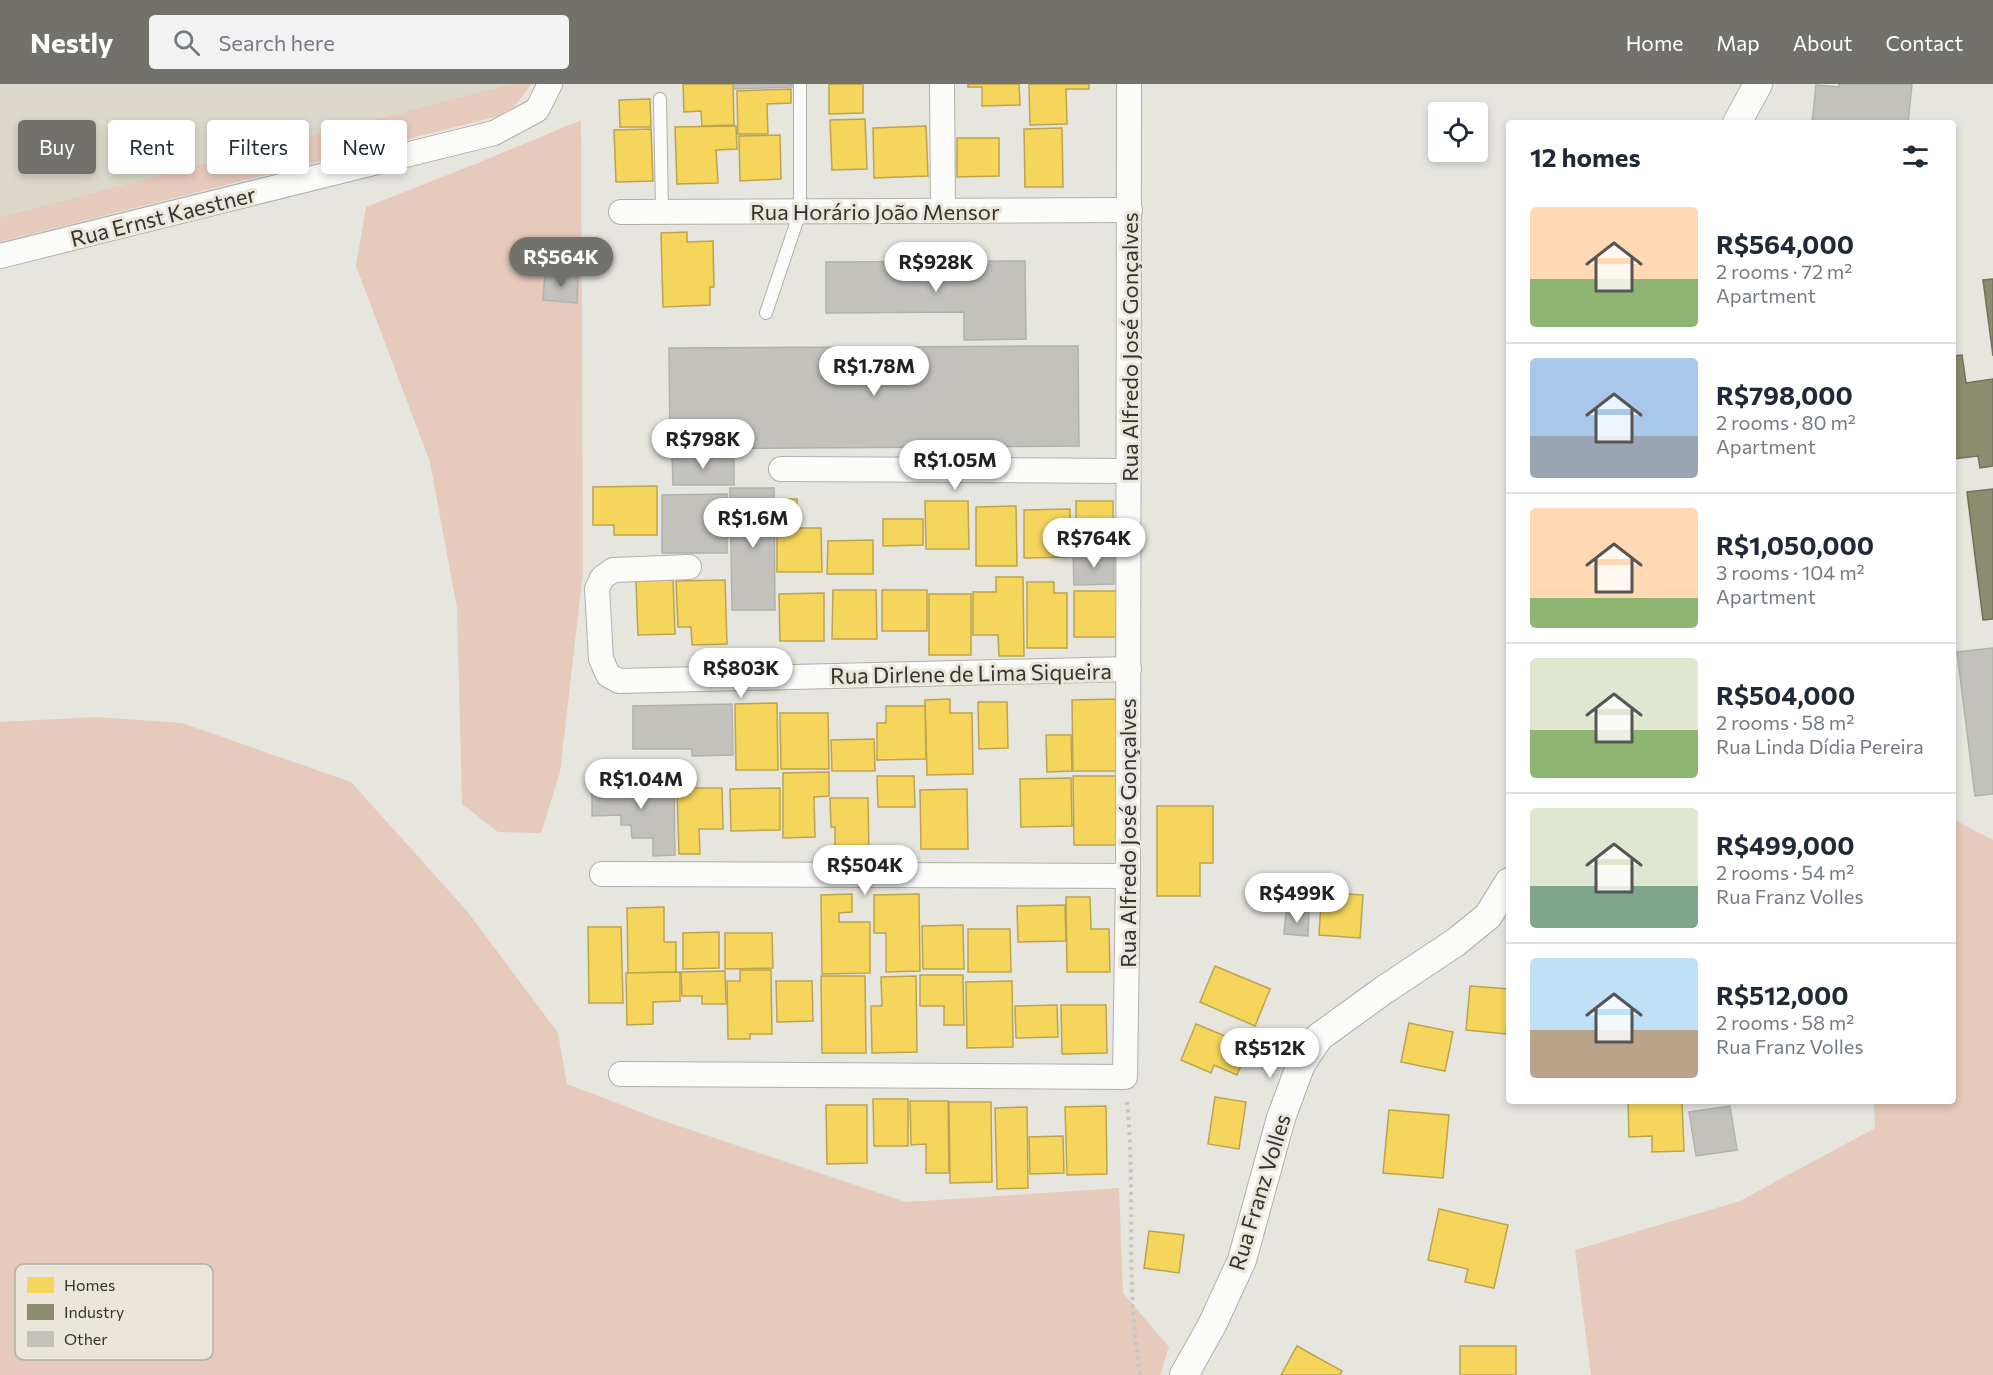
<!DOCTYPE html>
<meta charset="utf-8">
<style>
body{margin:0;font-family:Commissioner,sans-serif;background:#f2f2f3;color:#1f2937;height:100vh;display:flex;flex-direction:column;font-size:22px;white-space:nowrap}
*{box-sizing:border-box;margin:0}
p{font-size:20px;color:#747a83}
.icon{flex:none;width:33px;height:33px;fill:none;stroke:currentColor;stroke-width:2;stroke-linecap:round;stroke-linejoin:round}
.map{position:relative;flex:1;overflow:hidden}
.sheet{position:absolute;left:1506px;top:36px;width:450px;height:984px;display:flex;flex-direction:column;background:#fff;border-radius:6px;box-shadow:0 3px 9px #0003}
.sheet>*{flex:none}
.banner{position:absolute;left:18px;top:36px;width:570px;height:54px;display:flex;gap:12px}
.tools{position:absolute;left:1428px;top:18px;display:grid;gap:12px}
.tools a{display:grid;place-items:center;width:60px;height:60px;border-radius:6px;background:#fff;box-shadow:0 3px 9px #0003;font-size:30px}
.price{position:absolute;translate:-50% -51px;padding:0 14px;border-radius:21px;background:#fff;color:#222;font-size:20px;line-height:39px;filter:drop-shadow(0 2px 3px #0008)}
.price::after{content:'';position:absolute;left:50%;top:36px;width:18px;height:14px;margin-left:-9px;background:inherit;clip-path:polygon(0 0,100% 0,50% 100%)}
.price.active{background:#72716c;color:#fff}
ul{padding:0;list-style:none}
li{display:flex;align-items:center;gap:18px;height:150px;padding:0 24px}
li+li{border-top:2px solid #e0e1e3}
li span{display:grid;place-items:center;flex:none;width:168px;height:120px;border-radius:6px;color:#555}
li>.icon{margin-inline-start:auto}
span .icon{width:72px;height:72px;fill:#fffc;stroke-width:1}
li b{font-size:26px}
h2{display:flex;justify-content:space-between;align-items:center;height:72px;padding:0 24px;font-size:26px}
.chip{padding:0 21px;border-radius:6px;background:#fff;box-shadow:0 3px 9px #0003;font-size:21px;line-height:54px}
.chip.active{background:#72716c;color:#fff}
header{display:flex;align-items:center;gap:36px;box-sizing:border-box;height:84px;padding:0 30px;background:#72716c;color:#fff}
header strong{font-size:28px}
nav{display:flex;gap:33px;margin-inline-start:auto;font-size:21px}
.search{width:420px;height:54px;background:#f2f2f3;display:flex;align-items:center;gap:15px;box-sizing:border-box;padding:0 21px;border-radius:6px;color:#747a83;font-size:22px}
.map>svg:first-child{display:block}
.built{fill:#dcd8cb}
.green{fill:#e6cabc}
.homes{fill:#f6d55c;stroke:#bca44e;stroke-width:1.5}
.industry{fill:#8c8c6e;stroke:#72715b;stroke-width:1.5}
.building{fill:#c2c1bc;stroke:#b2b2ad;stroke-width:1.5}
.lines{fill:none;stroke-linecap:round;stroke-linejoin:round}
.service-casing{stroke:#b0afaa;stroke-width:14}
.minor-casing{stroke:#b0afaa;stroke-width:26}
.tertiary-casing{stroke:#b0afaa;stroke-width:30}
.path{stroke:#c6c5c3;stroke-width:4;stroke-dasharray:3 4.5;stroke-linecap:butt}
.service{stroke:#fbfbfa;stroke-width:12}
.minor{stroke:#fbfbfa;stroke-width:24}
.tertiary{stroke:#fbfbfa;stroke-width:28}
.labels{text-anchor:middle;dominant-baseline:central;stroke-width:6;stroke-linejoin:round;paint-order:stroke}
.street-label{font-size:22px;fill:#34322e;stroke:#eae6db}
.key{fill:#eae6db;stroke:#b3b0a7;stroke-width:1.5}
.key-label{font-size:16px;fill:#34322e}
</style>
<header>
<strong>Nestly</strong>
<div class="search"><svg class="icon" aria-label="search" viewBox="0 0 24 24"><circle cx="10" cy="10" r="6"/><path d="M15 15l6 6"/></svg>Search here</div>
<nav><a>Home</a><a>Map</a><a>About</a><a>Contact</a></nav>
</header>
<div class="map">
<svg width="1993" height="1291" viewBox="0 0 1993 1291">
<rect width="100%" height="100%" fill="#e6e5de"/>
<path class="built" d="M0,0H511L0,133Z"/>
<g class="green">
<path d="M511,0H531L515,22L499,32L0,158V133Z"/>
<path d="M581,36L583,488L560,688L541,749L498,748L462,720L457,524L430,378L356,182L366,123L473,81Z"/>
<path d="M96,633L182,639L351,698L467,827L558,949L567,1000L661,1036L906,1118L1119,1104L1123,1209L1169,1263L1160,1291H0V638Z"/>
<path d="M1953,735L1993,756V1291H1591L1575,1166L1740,1117L1875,1044L1874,1017H1953Z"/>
</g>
<g class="homes">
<path d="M683,0H733L734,41L702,42L701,27L684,28Z"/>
<path d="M829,0H863V29L829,30Z"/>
<path d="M968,0H1019L1020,21L982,22V3H968Z"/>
<path d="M1029,0H1089V5H1066L1067,40L1030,41Z"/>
<path d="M791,5V19L767,20L768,50H738L737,7Z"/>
<path d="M650,15L651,43H620L619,16Z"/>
<path d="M865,35L867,85L832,86L830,36Z"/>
<path d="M736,42L737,65L716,66L718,99L677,100L675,43Z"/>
<path d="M926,42L928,92L874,94L873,44Z"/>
<path d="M1062,44L1063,103H1025L1024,45Z"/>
<path d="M651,45L653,97L616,98L614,46Z"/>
<path d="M780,51L781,95L740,97L739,52Z"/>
<path d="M957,54H999V92L957,93Z"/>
<path d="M687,148V158L713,157L714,203H710V221L663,223L661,149Z"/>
<path d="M657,402V451H614V441H593V403Z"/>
<path d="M777,415H797V444H821L822,488H777Z"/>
<path d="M925,417H968L969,465H926Z"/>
<rect x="1076" y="417" width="37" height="30"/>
<path d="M1016,422L1017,482H976V423Z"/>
<path d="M1070,425V473L1024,474V426Z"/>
<path d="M883,435H923V461L883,462Z"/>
<path d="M873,456V490H827L828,457Z"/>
<path d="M996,493H1023L1024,572H999L998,551H973V508H996Z"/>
<path d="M673,496L675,550L638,551L636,497Z"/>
<path d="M725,496L727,560L692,561L691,543H678L676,497Z"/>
<path d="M1027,498H1054V509H1067V564H1027Z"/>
<path d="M833,506H876L877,555H832Z"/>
<rect x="882" y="506" width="45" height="41"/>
<path d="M1074,507H1120L1121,553H1074Z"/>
<path d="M824,509V557H780L779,510Z"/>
<rect x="929" y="510" width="42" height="61"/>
<path d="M950,615V629H972L973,690L927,691L925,616Z"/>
<path d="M1117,615L1118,687H1073L1072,616Z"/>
<path d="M978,618H1007L1008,664L979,665Z"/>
<path d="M777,619L778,686H736L735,620Z"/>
<path d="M886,622H925L926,675L877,676V639H886Z"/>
<path d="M780,629H828L829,685H781Z"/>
<path d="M1046,651H1071L1072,687L1047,688Z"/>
<path d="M874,655L875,687H832L831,656Z"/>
<path d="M829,688V712L814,713L815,753L783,754V689Z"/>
<path d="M877,692H914L915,723H878Z"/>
<path d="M1073,692H1116L1117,761H1074Z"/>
<path d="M1071,694L1072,742L1021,743L1020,695Z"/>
<path d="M677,704H722L723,745H699L700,770H679Z"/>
<path d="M780,704V746L731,747L730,705Z"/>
<path d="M967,705L968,765H921L920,706Z"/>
<path d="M830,714H868L869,768H835V743H831Z"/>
<path d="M1157,722H1213V779H1200V812H1157Z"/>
<path d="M1300,791L1330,793L1329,809L1363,811L1360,854L1319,851L1321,819L1298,817Z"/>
<path d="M852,810V828L839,829V838H870V889L822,890L821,811Z"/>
<path d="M919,810L920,887L886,888V849H874V811Z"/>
<path d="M1066,813H1090L1091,845H1109L1110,888H1067Z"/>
<path d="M1065,821L1066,857L1018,858L1017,822Z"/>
<path d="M664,823V858H676V888L628,889L627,824Z"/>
<path d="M963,841L964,885H923L922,842Z"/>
<path d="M588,843H621L623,919H589Z"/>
<path d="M968,845H1010L1011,888H968Z"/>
<path d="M719,848V884L683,885V849Z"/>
<path d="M725,849H772L773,884L725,885Z"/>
<path d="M1215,882L1270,905L1255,942L1200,918Z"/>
<path d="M740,886H771L772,950H750V955H728L727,897H740Z"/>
<path d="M725,887L726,920H702V912H682L681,888Z"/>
<path d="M680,888V917L653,918V940L627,941L626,889Z"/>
<path d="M920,891H963L964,941H944V922H920Z"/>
<path d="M821,892H865L866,969H822Z"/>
<path d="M916,892L917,968L872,969L871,922H882L881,893Z"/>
<path d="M776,897H812L813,937L777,938Z"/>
<path d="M1012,897L1013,963L967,964L966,898Z"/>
<path d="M1470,902L1509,905L1506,950L1466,946Z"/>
<path d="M1057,921L1058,953L1016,954L1015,922Z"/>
<path d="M1061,921H1106L1107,969L1062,970Z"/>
<path d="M1409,939L1453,948L1445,987L1401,978Z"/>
<path d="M1196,940L1249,962L1237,991L1214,981L1211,989L1181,976Z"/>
<path d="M1215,1013L1246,1018L1239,1065L1208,1060Z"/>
<path d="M873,1015H908V1062H874Z"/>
<path d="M910,1017H948L949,1089H926V1060L911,1061Z"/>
<path d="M1628,1017H1682L1684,1067L1652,1068V1052L1629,1053Z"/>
<path d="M949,1018H991L992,1098L950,1099Z"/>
<path d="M826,1021H867V1079L827,1080Z"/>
<path d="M1106,1022L1107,1090L1067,1091L1065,1023Z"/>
<path d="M1027,1023L1028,1104L997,1105L995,1024Z"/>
<path d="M1389,1026L1449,1031L1443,1094L1383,1089Z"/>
<path d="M1063,1052L1064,1089L1030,1090L1029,1053Z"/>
<path d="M1439,1125L1508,1141L1494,1204L1465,1198L1468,1185L1428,1176Z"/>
<path d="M1149,1147L1184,1151L1179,1189L1144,1184Z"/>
<path d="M1297,1262L1342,1287L1340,1291H1281Z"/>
<rect x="1460" y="1262" width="56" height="29"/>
</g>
<g class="industry">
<path d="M1993,195V272L1983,196Z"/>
<path d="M1962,271L1966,299L1993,295V382L1980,384L1978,372L1953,375V272Z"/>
<path d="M1993,405V535L1983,536L1967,408Z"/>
</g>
<g class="building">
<path d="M734,0H792V3L734,5Z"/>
<path d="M1839,0H1912L1908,39H1812L1816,1L1839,3Z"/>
<path d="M1025,177L1026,255L964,256V228L826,229V178Z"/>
<path d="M545,189L578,192L577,219L543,216Z"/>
<path d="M1078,262L1079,362L670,365L669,264Z"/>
<path d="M672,371H734V401H673Z"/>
<path d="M730,404H774L775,526H732Z"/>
<path d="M727,410V469H662V411Z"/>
<path d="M1073,470H1114V500L1074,501Z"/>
<path d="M1993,564V710L1975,712L1957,568Z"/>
<path d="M732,620L733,671L692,672V665H633V622Z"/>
<path d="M674,697L675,771L653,772V754H632L631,741H621V731L592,732V699Z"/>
<path d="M1286,827L1309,829L1308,852L1284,850Z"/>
<path d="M1730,1022L1737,1066L1696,1072L1689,1028Z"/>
</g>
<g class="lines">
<g class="service-casing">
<g id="service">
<path d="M660,15L662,128"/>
<path d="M766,229L800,128V0"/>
</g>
</g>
<g class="minor-casing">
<g id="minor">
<path d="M942,0L943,126"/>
<path d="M621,128L1130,126"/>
<path d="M0,172L494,49L537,26L550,0"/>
<path d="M781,385L1128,387"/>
<path d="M689,483L613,486L602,494L597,505L601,575L608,591L619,597L1129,585"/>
<path d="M602,790L1128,792"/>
<path d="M621,990L1125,993L1128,792L1129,0"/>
</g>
</g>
<g class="tertiary-casing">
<g id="tertiary">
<path d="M1737,39L1758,0"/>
<path d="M1184,1291L1212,1241L1242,1176L1281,1034L1301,980L1319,953L1384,906L1456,858L1488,832L1509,798"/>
</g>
</g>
<path class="path" d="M1127,1018C1136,1108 1125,1201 1140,1291"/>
<use href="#service" class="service"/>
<use href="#minor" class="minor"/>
<use href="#tertiary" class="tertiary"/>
</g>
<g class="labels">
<g class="street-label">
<text x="875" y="127">Rua Horário João Mensor</text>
<text transform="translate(163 132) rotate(-14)">Rua Ernst Kaestner</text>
<text transform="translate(1129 263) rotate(-90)">Rua Alfredo José Gonçalves</text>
<text transform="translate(971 589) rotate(-1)">Rua Dirlene de Lima Siqueira</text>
<text transform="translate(1127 749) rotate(-90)">Rua Alfredo José Gonçalves</text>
<text transform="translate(1259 1108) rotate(-73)">Rua Franz Volles</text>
</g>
</g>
<rect x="15" y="1180" width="198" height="96" rx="9" class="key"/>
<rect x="27" y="1193" width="27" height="16" fill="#f6d55c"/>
<rect x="27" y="1220" width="27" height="16" fill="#8c8c6e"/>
<rect x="27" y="1247" width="27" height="16" fill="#c2c1bc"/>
<g class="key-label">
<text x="64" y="1207">Homes</text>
<text x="64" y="1234">Industry</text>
<text x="64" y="1261">Other</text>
</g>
</svg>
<div class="tools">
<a><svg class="icon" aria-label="locate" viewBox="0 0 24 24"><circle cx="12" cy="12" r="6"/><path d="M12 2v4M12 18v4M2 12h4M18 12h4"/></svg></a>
</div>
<b class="price active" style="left:561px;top:204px">R$564K</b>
<b class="price" style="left:936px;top:209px">R$928K</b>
<b class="price" style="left:874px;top:313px">R$1.78M</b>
<b class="price" style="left:703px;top:386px">R$798K</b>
<b class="price" style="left:955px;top:407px">R$1.05M</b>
<b class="price" style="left:753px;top:465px">R$1.6M</b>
<b class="price" style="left:1094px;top:485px">R$764K</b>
<b class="price" style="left:741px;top:615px">R$803K</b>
<b class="price" style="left:641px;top:726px">R$1.04M</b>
<b class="price" style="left:865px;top:812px">R$504K</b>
<b class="price" style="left:1297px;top:840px">R$499K</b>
<b class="price" style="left:1270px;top:995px">R$512K</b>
<div class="banner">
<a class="chip active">Buy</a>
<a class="chip">Rent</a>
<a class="chip">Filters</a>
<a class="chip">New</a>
</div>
<section class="sheet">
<h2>12 homes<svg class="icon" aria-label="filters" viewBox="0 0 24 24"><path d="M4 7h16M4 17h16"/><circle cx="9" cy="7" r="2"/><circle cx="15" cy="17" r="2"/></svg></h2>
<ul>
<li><span style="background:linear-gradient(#ffd9b3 60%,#8fb573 0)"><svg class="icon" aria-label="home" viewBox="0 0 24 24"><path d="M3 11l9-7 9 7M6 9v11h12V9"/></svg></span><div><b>R$564,000</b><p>2 rooms · 72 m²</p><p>Apartment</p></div></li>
<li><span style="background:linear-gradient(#a9c7e8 65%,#9aa5b1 0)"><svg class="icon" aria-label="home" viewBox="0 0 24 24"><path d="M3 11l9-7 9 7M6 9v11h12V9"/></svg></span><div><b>R$798,000</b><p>2 rooms · 80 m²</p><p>Apartment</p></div></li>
<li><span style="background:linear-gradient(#ffd9b3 75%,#8fb573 0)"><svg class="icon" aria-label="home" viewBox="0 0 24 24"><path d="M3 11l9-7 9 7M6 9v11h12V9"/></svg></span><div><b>R$1,050,000</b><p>3 rooms · 104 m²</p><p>Apartment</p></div></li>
<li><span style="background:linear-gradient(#dfe7d0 60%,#8fb573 0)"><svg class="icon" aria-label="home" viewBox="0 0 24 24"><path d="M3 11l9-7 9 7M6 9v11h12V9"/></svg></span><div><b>R$504,000</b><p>2 rooms · 58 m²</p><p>Rua Linda Dídia Pereira</p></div></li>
<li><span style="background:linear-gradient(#dfe7d0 65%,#7fa58c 0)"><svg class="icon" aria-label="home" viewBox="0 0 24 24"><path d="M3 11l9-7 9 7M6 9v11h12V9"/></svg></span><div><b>R$499,000</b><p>2 rooms · 54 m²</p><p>Rua Franz Volles</p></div></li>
<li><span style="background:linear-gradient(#bfe0f5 60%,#b9a48a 0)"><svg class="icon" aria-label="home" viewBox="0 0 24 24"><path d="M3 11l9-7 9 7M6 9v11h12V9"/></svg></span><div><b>R$512,000</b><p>2 rooms · 58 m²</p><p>Rua Franz Volles</p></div></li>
</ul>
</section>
</div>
